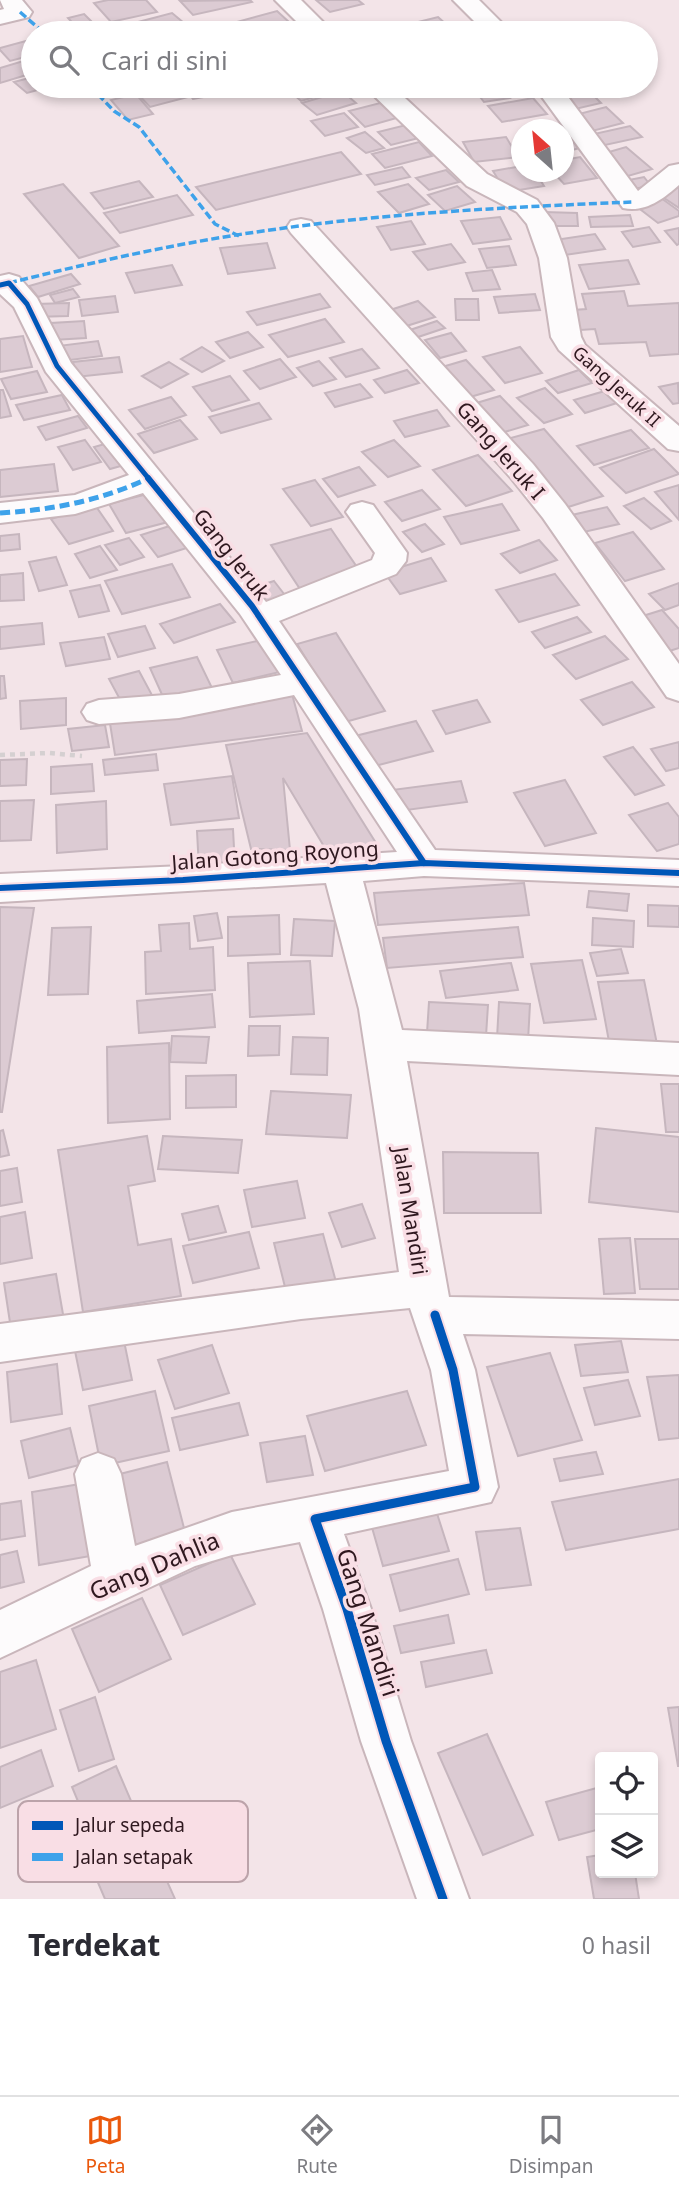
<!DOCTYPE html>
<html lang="id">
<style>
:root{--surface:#fff;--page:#f7f7f7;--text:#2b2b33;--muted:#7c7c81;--line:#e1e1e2;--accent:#ea580c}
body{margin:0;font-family:"Noto Sans",sans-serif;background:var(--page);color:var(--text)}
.controls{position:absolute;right:21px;bottom:21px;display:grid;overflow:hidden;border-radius:7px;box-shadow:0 4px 10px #0003}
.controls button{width:63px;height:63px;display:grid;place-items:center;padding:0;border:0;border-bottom:2px solid var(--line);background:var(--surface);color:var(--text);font:35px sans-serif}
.compass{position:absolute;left:511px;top:119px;width:63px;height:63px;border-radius:50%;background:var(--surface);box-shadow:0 4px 10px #0003;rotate:333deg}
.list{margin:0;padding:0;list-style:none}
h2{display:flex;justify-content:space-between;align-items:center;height:91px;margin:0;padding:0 28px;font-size:30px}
h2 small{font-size:23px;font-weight:400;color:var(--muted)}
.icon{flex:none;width:38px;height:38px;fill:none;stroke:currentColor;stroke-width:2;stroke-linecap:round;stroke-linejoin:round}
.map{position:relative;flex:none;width:679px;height:1899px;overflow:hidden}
.search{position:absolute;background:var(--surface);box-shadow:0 4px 10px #0003;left:21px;right:21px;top:21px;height:77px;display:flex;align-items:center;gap:18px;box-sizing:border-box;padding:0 24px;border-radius:38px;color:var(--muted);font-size:26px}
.sheet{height:196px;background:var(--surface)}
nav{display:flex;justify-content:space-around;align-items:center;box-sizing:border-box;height:98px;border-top:2px solid var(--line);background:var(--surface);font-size:19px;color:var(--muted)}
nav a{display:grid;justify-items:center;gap:4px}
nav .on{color:var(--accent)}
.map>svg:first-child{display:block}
.building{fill:#dccbd3;stroke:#c6b6be;stroke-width:2}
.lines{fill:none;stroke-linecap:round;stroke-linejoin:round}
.street-casing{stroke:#c9b6bb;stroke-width:4}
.path{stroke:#d5d0d1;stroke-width:4.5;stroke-dasharray:5 5;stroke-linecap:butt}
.street{fill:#fdfbfc;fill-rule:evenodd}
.quiet-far1{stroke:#3ea2ea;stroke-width:3.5;stroke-dasharray:8 3.5;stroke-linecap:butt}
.quiet{stroke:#3ea2ea;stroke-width:5;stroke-dasharray:10 5;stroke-linecap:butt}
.cycleway-far2-casing{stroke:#f9dee5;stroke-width:9}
.cycleway-far1-casing{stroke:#f9dee5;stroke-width:10}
.cycleway-casing{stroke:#f9dee5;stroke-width:13}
.cycleway-far2{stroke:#0057b8;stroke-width:5}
.cycleway-far1{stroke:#0057b8;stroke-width:6}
.cycleway{stroke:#0057b8;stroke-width:9}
.labels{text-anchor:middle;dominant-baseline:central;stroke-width:7;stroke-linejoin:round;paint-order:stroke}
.far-street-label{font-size:18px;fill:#2f181f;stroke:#f9dee5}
.street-label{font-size:21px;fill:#2f181f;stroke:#f9dee5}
.near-street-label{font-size:24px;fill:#2f181f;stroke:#f9dee5}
.key{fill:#f9dee5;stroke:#bca3aa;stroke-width:2}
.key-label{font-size:19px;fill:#2f181f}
</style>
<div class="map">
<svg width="679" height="1899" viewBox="0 0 679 1899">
<rect width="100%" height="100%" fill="#f3e4e8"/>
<g class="building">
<path d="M108,0H146L157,12L111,22L94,3Z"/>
<path d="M250,0L252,2L193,15L180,1Z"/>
<path d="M316,0H358L363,4L330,12Z"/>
<path d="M277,11L290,23L250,33H235L226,25Z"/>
<path d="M172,13L184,23L150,33L138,22Z"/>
<path d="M84,14L96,26L79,30L68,18Z"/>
<path d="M438,17L448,26L428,31L418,22Z"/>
<path d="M67,26L76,33H55L52,30Z"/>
<path d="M33,39V55L10,61L0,50V48Z"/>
<path d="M30,59L33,73L0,83V68Z"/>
<path d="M33,77V86H52L27,93L14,82Z"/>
<path d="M161,86H177L188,97L150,107L136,92Z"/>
<path d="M183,86H213L220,94L193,99Z"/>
<path d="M284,86H340L344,89L301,101Z"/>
<path d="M366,86L374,92L358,97L348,90Z"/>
<path d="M532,86L538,93L518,97L511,87Z"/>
<path d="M549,86H573L581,93L562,98Z"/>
<path d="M504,89L510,98L484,102L477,93Z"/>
<path d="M342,91L356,103L317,115L302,103Z"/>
<path d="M590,92L601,103L571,110L560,99Z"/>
<path d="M136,94L153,114L128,120L111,100Z"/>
<path d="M533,98L547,114L502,122L488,106Z"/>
<path d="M384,102L400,117L365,127L349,111Z"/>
<path d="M606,107L623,123L592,131L575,115Z"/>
<path d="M344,113L358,127L325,136L311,121Z"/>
<path d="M406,125L419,138L391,145L378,132Z"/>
<path d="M630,126L642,137L605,145L594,134Z"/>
<path d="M365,132L384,148L366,153L347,138Z"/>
<path d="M564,133L580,148L564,152Z"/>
<path d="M506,137L518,157L474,162L463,142Z"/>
<path d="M419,142L432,156L385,168L372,154Z"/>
<path d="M626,147L652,169L628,176L602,154Z"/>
<path d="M341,152L361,174L216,210L196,187Z"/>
<path d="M580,157L597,178L564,184L553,172H564V160Z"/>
<path d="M522,166V172H535L544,186L506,192L493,171Z"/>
<path d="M402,167L410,177L375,185L367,175Z"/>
<path d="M446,170L459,182L429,190L416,178Z"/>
<path d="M644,177L651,186L626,190L619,182Z"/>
<path d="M139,181L153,197L104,209L91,193Z"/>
<path d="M63,184L119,246L79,258L24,194Z"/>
<path d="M408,184L429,204L399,213L378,192Z"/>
<path d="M676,184L679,186V208L655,192Z"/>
<path d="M457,186L475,202L445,211L428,195Z"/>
<path d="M177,195L193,215L120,233L104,213Z"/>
<path d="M661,198L679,211V216L658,223L636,206Z"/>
<path d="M544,212L577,213L578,226H544Z"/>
<path d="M630,215L633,226L591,227L589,217Z"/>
<path d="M500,217L511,239L473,244L461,221Z"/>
<path d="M411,221L425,244L391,250L377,227Z"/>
<path d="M649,227L660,242L633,247L622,232Z"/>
<path d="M679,228V244L677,245L665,231Z"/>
<path d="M595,234L605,249L565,255L555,240Z"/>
<path d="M267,243L275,268L228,274L220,248Z"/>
<path d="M451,244L465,262L428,270L413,252Z"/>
<path d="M509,246L516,265L487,268L479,249Z"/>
<path d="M628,260L639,284L589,289L579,265Z"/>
<path d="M172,265L182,285L135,293L126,273Z"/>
<path d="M492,270L500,289L473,291L466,273Z"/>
<path d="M71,274L80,284L38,297L29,286Z"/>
<path d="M73,289L79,297L55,303L50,295Z"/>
<path d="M624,291L628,306L679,303V354L650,356L646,342L599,344L595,329L580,330L574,310L586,309L582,294Z"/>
<path d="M320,294L330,307L257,325L247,312Z"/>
<path d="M535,294L540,310L499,313L494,297Z"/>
<path d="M115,296L118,312L82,316L79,300Z"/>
<path d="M455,299H478L479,320H456Z"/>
<path d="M418,301L435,317L400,328L384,312Z"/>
<path d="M69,303L68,316L34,317L35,304Z"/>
<path d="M325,319L344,342L288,357L269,335Z"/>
<path d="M84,321L86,338L53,340L51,323Z"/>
<path d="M437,321L445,328L415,338L407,331Z"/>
<path d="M248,332L263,347L230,358L216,342Z"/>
<path d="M451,333L466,351L440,358L425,340Z"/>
<path d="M23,336L32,367L0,372V339Z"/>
<path d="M98,341L102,356L62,361L58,346Z"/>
<path d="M202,347L224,361L202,372L181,359Z"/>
<path d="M520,347L542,373L505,383L483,357Z"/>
<path d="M362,349L379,368L346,377L330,358Z"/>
<path d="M119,357L122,372L76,377L73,362Z"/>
<path d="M280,359L296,377L260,389L244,371Z"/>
<path d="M466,360L494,390L470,397L442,367Z"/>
<path d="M319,361L336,379L313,386L297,368Z"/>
<path d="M169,362L188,374L161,388L142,376Z"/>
<path d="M407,370L419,383L385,393L374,380Z"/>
<path d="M579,370L592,383L558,393L546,381Z"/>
<path d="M37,371L47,392L11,399L1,379Z"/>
<path d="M230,376L249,400L212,411L193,387Z"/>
<path d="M678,383L679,403L673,404L659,387Z"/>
<path d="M360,384L372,397L335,407L325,393Z"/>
<path d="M545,388L572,414L544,423L517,398Z"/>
<path d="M0,390H3L11,416L0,418Z"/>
<path d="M605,391L617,403L585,413L574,400Z"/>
<path d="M62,395L70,410L24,420L16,405Z"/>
<path d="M500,396L528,425L501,433L473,404Z"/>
<path d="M171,397L186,415L145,429L129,410Z"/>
<path d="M259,403L271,419L221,433L209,417Z"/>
<path d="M437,410L449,426L405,437L394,421Z"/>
<path d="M78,416L87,428L46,440L38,427Z"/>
<path d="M180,420L197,439L154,453L138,434Z"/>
<path d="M544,429L603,496L565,508L507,439Z"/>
<path d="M631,430L649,448L594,465L577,446Z"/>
<path d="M85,440L101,462L73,470L58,447Z"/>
<path d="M394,440L420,466L388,477L362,452Z"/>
<path d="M112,442L128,464L110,469L94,447Z"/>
<path d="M654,449L679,474L626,493L600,468Z"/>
<path d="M478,455L512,491L466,506L433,470Z"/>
<path d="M54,464L58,491L0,497V470Z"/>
<path d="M359,467L375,485L338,497L323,479Z"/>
<path d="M315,480L343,517L311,526L283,489Z"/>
<path d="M679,485V520L655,492Z"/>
<path d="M422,490L440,509L402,521L385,502Z"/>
<path d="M151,493L168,522L126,533L109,504Z"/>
<path d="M644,498L671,521L651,529L624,506Z"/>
<path d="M502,504L519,530L461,544L444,517Z"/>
<path d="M95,505L113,531L69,544L51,519Z"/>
<path d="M607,507L619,524L575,534L563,517Z"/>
<path d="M176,524L193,546L158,557L141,535Z"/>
<path d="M425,524L444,544L422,552L403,532Z"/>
<path d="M331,529L361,573L300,589L271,545Z"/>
<path d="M633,532L664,569L625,581L595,543Z"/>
<path d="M19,534L20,549L0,551V536Z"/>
<path d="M129,538L144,557L120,565L105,545Z"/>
<path d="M539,540L557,560L520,573L501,554Z"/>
<path d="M100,546L117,570L90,578L75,554Z"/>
<path d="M56,557L67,585L39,591L29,562Z"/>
<path d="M431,558L446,581L400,594L384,572Z"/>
<path d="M172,564L190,597L122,614L105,581Z"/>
<path d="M23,573L24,600L0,601V575Z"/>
<path d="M555,574L579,605L519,622L496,590Z"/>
<path d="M274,581L291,603L269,610L252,588Z"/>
<path d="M679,583V605L665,610L649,594Z"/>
<path d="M100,585L109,611L79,617L70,591Z"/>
<path d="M220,604L235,622L174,643L160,624Z"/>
<path d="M662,610L679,629V648L663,653L633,619Z"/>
<path d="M577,617L591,632L545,648L532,632Z"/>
<path d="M42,623L44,644L0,649V627Z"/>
<path d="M145,626L155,648L118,657L108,634Z"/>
<path d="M336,633L385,711L345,722L297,644Z"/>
<path d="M605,636L628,659L576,679L553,655Z"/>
<path d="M104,637L110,659L66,666L60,643Z"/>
<path d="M271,638L288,670L233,683L217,650Z"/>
<path d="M197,657L212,688L164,699L150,668Z"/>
<path d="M139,671L153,697L123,705L109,679Z"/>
<path d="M0,676H4L6,698L0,699Z"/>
<path d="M632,682L654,707L603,725L581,700Z"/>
<path d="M292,694L302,731L115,755L109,717Z"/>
<path d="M66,698V725L21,729L20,701Z"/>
<path d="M477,700L490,722L446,734L433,711Z"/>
<path d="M416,721L433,751L367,768L351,737Z"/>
<path d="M105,725L109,747L72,751L68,729Z"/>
<path d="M307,733L376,843L331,858L283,778L290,850L251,849L226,745Z"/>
<path d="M679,742V768L666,771L651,749Z"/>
<path d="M633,747L664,785L635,795L604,757Z"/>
<path d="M156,754L158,770L105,775L103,760Z"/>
<path d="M27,759L26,785L0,786V760Z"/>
<path d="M92,764L94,791L51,794V767Z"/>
<path d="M232,776L239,818L171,825L164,784Z"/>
<path d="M565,780L596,833L545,846L514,793Z"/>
<path d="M461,781L467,802L399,811L392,790Z"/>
<path d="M34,800L31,840L0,841V801Z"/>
<path d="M106,801L107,849L57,853L56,805Z"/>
<path d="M668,803L679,817V844L657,851L629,815Z"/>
<path d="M233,829L235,867L199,869L197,831Z"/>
<path d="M524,883L529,915L378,925L374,893Z"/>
<path d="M589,891L629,894L627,911L587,907Z"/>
<path d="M648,905L679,906V927L648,926Z"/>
<path d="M0,907L34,908L2,1112H0Z"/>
<path d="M217,913L222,938L198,941L194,916Z"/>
<path d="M279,915L280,954L228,956V917Z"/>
<path d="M593,918L634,921L633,947L592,945Z"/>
<path d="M294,919L335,921L332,956L291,955Z"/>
<path d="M189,923L190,949L213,947L215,990L146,994L145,952L161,951L159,925Z"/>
<path d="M91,927L88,994L48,995L52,928Z"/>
<path d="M518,927L523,957L387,968L383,938Z"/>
<path d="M621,949L628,973L597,976L590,953Z"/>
<path d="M582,960L596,1019L544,1023L531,964Z"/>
<path d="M310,961L314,1014L250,1017L248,963Z"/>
<path d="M511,963L518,990L446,998L440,971Z"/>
<path d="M644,980L657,1044L610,1047L598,982Z"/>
<path d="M212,994L215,1027L139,1033L137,1001Z"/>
<path d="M429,1002L488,1005L486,1036L427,1033Z"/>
<path d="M499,1002L530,1004L528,1041L497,1038Z"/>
<path d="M249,1026H280L279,1055L248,1056Z"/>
<path d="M172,1036L209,1037L206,1063L170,1062Z"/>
<path d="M293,1037L328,1038L327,1075L291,1074Z"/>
<path d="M169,1043L170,1119L108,1123L107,1047Z"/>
<path d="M236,1075V1107L186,1108V1076Z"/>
<path d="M661,1084H679V1132H666Z"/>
<path d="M271,1091L351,1095L347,1138L266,1134Z"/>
<path d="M596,1128L679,1137V1212L589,1202Z"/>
<path d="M3,1130L9,1155L0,1157V1131Z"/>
<path d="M147,1136L155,1181L128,1186L138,1245L171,1239L181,1296L83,1312L58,1150Z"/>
<path d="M163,1136L242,1140L238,1173L158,1169Z"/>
<path d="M443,1152L538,1153L541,1213H444Z"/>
<path d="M17,1168L22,1202L0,1206V1171Z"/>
<path d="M297,1181L305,1218L252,1227L244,1190Z"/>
<path d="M362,1204L375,1238L342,1247L329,1213Z"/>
<path d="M218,1206L226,1232L189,1240L182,1214Z"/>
<path d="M25,1212L32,1258L0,1264V1217Z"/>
<path d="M249,1232L259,1268L193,1283L183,1246Z"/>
<path d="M323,1234L336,1282L286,1291L274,1243Z"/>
<path d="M630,1238L635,1293L604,1294L599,1239Z"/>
<path d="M635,1239H679V1289H640Z"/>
<path d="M56,1274L64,1320L11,1329L4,1283Z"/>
<path d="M124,1341L132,1380L83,1390L75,1351Z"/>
<path d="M621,1341L628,1372L581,1376L575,1345Z"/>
<path d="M212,1345L229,1393L175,1409L158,1360Z"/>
<path d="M550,1353L582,1440L518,1456L487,1367Z"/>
<path d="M57,1364L62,1414L11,1422L7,1372Z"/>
<path d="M679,1375V1438L659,1440L647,1377Z"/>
<path d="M628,1380L640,1416L595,1425L584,1388Z"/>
<path d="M155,1391L169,1451L101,1466L89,1406Z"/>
<path d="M407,1391L426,1445L325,1471L307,1416Z"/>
<path d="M239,1403L248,1435L180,1450L172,1418Z"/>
<path d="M70,1428L79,1465L29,1478L21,1441Z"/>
<path d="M305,1436L313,1475L267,1482L260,1443Z"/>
<path d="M596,1452L603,1474L560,1481L554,1459Z"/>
<path d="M167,1462L185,1532L129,1547L112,1476Z"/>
<path d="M679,1479V1529L566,1550L552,1502Z"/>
<path d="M86,1483L96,1555L39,1565L32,1492Z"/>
<path d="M21,1501L25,1536L0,1540V1504Z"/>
<path d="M433,1501L449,1551L383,1566L369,1517Z"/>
<path d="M520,1528L531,1585L486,1590L476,1532Z"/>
<path d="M17,1551L24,1582L0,1588V1555Z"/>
<path d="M230,1554L255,1604L183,1635L160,1585Z"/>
<path d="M458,1559L469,1594L400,1611L390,1575Z"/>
<path d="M142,1598L171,1659L99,1692L72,1629Z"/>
<path d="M448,1615L454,1643L401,1653L394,1626Z"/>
<path d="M486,1650L492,1673L426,1687L421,1662Z"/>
<path d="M36,1660L56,1729L0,1748V1672Z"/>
<path d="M95,1697L114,1759L79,1771L60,1710Z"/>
<path d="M679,1707V1766H678L668,1708Z"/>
<path d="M487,1734L533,1835L483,1855L438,1753Z"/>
<path d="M41,1750L53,1786L0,1808V1767Z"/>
<path d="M116,1766L147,1838L102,1859L72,1787Z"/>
<path d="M600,1787V1829L559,1840L546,1802Z"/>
<path d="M153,1850L175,1899H105L96,1878Z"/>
<path d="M600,1855V1873H635L639,1899H594L587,1857Z"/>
</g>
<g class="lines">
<g class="street-casing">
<g id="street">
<path d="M0,0H22L32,12L29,17L0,24V10L4,9Z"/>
<path d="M275,0H301L334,33H308Z"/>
<path d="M453,0H479L512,33H486Z"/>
<path d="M364,86H392L487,174L537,200L554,223L567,258L581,337L585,345L679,426V451L668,449L559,350L551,337L539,258L527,224L517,212L467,186Z"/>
<path d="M534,86H560L638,191L669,166L679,164V185C663,199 645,213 623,208Z"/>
<path d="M301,219L311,221L533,464L565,504L679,664V701L667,697L543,518L511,478L291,233L287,227L291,221Z"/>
<path d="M9,274L19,277L37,298L71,363L266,602L372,560L375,553L346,512L351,505L362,502L373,505L407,553L406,561L396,574L279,621L435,850L679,860V886L424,876L363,881L402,1030L679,1043V1075L407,1061L449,1297L679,1301V1339L463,1334L475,1370L498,1487L491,1502L344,1534L371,1609L411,1741L469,1899H417L361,1741L323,1609L300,1542L232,1555L195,1566L0,1658V1610L91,1566L75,1474L82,1459L98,1453L114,1459L121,1474L135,1546L232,1512L449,1471L431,1370L410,1308L301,1319L0,1362V1324L399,1272L359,1009L326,883L0,902V874L183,866L397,852L294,695L179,718L99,724L87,720L82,712L87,704L99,700L179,694L281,675L240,614L143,493L75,514L0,523V503L75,495L129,475L46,372L14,307L0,294V276Z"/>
</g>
</g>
<path class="path" d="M0,755L49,753L82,756"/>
<use href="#street" class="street"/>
<g class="quiet-far1">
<path d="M20,12L44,33"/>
<path d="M90,86L114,111L139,127L215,224L239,236"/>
<path d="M9,283C93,262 178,243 263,231C386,213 510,207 633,202"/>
</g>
<path class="quiet" d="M0,513C52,510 99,501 147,479"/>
<g class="cycleway-far2-casing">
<path id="cycleway-far2" d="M0,285L9,283L27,304L57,366L149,479"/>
</g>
<g class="cycleway-far1-casing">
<g id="cycleway-far1">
<path d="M148,478L252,606L424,863"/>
<path d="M0,888L183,880L424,863L679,873"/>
</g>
</g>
<g class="cycleway-casing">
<path id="cycleway" d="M435,1315L453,1370L475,1487L315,1519L347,1609L386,1741L443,1899"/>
</g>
<use href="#cycleway-far2" class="cycleway-far2"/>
<use href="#cycleway-far1" class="cycleway-far1"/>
<use href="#cycleway" class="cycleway"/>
</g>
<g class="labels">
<g class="far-street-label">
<text transform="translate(617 386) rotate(42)">Gang Jeruk II</text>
</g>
<g class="street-label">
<text transform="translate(501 450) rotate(49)">Gang Jeruk I</text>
<text transform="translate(232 554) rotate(52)">Gang Jeruk</text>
<text transform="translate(275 855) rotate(-4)">Jalan Gotong Royong</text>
<text transform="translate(411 1211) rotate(81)">Jalan Mandiri</text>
</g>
<g class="near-street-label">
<text transform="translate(154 1565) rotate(-23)">Gang Dahlia</text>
<text transform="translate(369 1622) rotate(72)">Gang Mandiri</text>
</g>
</g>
<rect x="18" y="1801" width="230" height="81" rx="10" class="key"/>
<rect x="32" y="1821" width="31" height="9" fill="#0057b8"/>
<rect x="32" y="1853" width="31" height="8" fill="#3ea2ea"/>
<g class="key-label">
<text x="75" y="1832">Jalur sepeda</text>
<text x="75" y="1864">Jalan setapak</text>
</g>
</svg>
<div class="controls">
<button><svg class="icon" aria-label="locate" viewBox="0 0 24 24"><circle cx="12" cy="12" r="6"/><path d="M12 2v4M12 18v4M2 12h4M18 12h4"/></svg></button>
<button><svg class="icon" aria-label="layers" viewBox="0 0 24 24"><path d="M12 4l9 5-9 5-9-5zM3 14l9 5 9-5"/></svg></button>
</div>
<svg class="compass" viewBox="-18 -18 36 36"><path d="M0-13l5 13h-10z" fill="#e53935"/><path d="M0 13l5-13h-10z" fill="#7c7c81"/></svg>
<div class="search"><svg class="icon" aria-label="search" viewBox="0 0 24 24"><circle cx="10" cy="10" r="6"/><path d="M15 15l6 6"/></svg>Cari di sini</div>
</div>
<section class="sheet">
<h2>Terdekat<small>0 hasil</small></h2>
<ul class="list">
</ul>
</section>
<nav>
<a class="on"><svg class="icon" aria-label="map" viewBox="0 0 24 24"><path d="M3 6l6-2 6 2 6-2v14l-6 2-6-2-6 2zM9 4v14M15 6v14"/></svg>Peta</a>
<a><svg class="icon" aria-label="directions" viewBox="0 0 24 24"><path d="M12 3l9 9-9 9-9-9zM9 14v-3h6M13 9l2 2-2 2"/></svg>Rute</a>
<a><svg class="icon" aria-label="saved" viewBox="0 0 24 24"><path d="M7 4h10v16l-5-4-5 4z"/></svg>Disimpan</a>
</nav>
